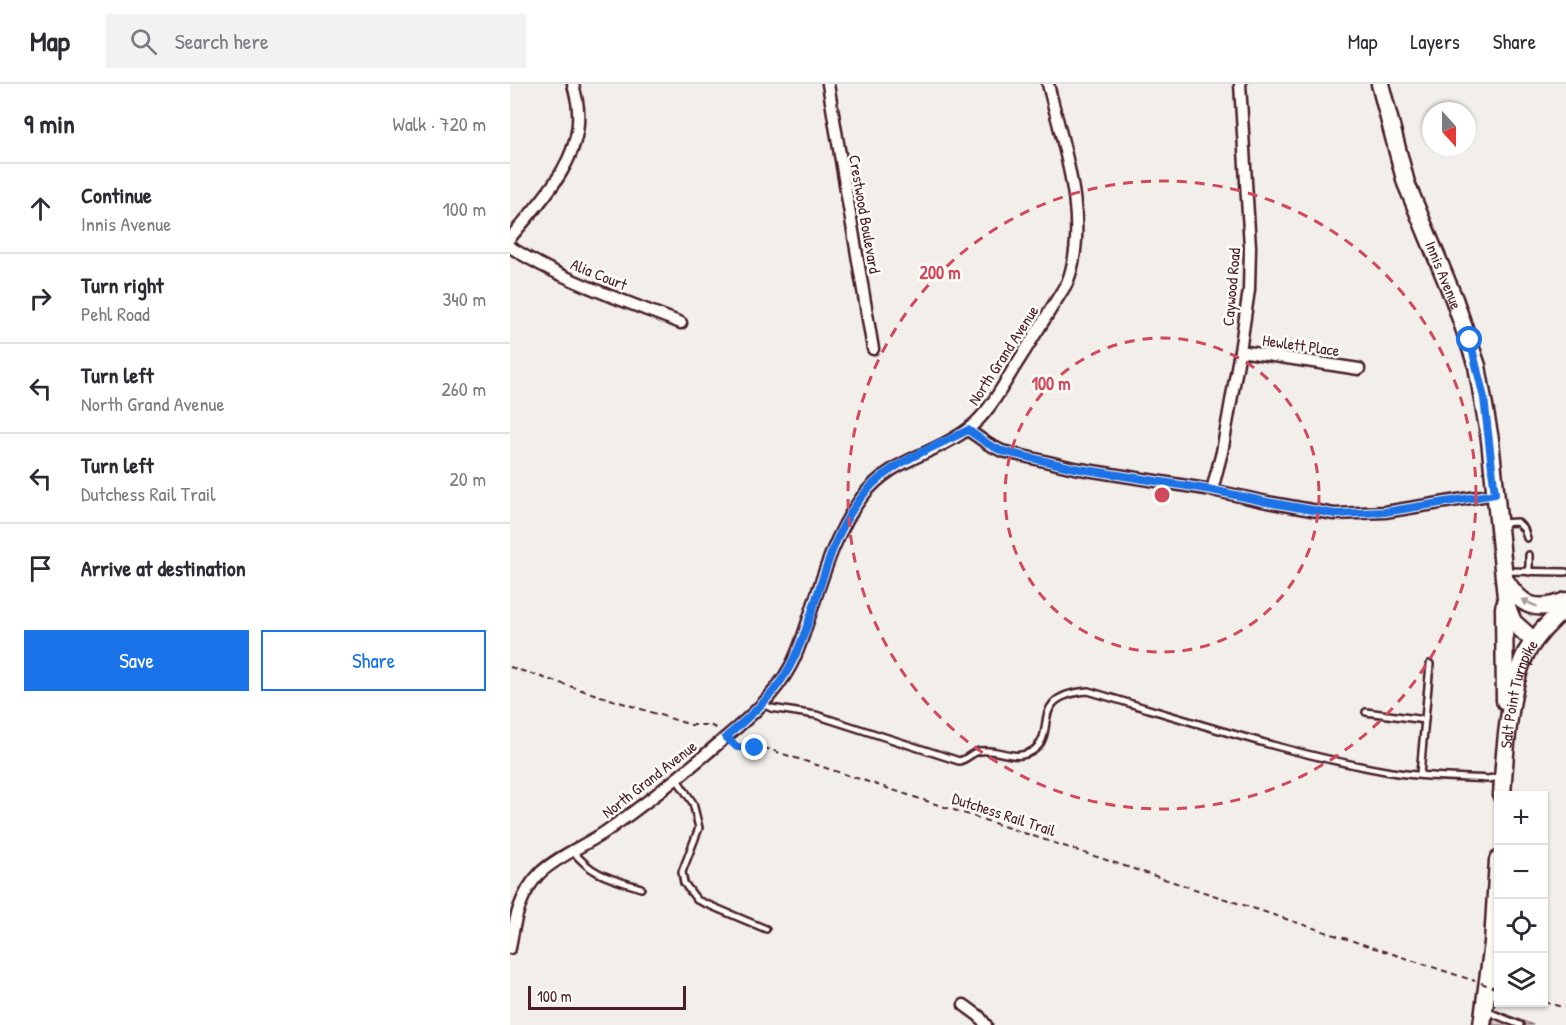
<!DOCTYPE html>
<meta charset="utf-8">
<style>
:root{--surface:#fff;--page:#f2f2f3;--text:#2b2b33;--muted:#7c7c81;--line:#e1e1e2;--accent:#1a73e8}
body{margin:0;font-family:"Patrick Hand",sans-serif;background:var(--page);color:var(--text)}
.controls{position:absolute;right:18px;bottom:18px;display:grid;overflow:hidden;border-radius:0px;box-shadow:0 2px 4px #0004}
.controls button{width:54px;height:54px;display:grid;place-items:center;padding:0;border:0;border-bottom:2px solid var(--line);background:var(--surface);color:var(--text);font:30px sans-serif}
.compass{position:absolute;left:912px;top:18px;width:54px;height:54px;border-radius:50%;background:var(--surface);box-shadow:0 2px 4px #0004;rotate:159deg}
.scale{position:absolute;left:18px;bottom:15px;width:158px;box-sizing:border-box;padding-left:6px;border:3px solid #4a1f2b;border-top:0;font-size:16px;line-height:21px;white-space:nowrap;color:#4a1f2b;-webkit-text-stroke:4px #fdfcf7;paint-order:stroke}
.stop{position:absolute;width:18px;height:18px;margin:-14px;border:4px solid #1a73e8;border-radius:50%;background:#fff}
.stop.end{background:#1a73e8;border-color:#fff;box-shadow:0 2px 6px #0008}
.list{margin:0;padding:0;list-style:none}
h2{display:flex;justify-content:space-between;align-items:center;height:78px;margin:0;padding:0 24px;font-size:26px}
h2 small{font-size:20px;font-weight:400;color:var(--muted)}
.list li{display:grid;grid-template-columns:39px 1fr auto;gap:18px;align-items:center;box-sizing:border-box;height:90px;padding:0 24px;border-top:2px solid var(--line)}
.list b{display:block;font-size:22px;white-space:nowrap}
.list p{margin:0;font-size:20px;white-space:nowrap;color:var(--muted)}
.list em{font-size:20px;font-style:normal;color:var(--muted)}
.actions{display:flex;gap:12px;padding:18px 24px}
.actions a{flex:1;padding:14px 0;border:2px solid var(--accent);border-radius:0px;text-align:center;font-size:21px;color:var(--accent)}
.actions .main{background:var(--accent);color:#fff}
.icon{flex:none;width:33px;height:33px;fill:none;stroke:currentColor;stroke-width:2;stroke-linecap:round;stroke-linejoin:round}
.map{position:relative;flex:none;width:1056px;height:941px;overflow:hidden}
header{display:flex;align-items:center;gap:36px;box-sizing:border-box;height:84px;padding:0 30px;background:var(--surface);border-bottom:2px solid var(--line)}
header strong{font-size:28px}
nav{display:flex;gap:33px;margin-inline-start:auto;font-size:21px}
.search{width:420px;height:54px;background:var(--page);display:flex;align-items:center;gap:15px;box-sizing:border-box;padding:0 21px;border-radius:0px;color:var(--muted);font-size:22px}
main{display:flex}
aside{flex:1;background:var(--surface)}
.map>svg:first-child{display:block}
.green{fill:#d9d0cf;stroke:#92787d;stroke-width:1.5}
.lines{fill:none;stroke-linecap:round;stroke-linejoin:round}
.lane-casing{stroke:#4a1f2b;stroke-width:10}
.street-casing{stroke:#4a1f2b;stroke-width:15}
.secondary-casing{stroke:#4a1f2b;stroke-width:21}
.path{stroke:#4a1f2b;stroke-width:2;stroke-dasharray:6 4.5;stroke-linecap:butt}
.lane{stroke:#fdfcf7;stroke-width:5}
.street{stroke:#fdfcf7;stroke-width:10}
.secondary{stroke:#fdfcf7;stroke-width:16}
.path-bridge{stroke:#4a1f2b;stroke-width:2;stroke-dasharray:6 4.5;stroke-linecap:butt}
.oneway{fill:#ac999b}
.route{stroke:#1a73e8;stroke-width:8}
.ring{fill:none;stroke:#d1495b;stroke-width:3;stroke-dasharray:10 8}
.labels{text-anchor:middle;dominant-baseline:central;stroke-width:5;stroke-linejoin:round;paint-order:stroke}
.street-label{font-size:16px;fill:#4a1f2b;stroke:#fdfcf7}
.centre{fill:#d1495b;stroke:#fdfcf7;stroke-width:3}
.ring-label{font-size:18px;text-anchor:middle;font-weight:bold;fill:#d1495b;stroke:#fdfcf7;stroke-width:5;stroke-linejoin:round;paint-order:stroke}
</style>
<header>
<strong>Map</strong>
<div class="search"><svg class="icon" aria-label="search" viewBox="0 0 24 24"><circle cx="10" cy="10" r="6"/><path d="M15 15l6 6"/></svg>Search here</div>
<nav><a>Map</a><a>Layers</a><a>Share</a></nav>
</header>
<main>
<aside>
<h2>9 min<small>Walk · 720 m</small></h2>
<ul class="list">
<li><svg class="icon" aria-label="ahead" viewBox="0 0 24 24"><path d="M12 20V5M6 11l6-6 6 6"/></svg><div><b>Continue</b><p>Innis Avenue</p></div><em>100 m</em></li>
<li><svg class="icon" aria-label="right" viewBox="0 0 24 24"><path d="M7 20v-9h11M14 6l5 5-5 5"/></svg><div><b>Turn right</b><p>Pehl Road</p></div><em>340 m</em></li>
<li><svg class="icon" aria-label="left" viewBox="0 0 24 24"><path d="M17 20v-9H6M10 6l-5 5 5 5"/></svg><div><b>Turn left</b><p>North Grand Avenue</p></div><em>260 m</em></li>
<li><svg class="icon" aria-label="left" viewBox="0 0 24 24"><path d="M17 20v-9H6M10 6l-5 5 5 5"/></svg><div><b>Turn left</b><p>Dutchess Rail Trail</p></div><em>20 m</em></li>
<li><svg class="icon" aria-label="arrive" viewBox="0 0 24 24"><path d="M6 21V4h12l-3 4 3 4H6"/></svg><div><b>Arrive at destination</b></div></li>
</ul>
<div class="actions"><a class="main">Save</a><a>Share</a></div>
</aside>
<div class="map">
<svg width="1056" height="941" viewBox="0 0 1056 941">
<rect width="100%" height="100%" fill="#f2efeb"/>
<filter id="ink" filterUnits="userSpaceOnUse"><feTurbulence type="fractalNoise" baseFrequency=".0167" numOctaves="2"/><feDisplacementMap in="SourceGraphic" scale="12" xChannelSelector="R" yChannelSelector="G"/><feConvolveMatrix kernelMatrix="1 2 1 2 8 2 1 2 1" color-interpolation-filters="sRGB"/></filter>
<g filter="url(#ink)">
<path class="green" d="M985,926L1023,941H983Z"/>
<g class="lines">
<g class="lane-casing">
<g id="lane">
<path d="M990,439L1007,438L1014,445L1017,454"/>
<path d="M1019,471V488"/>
<path d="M995,487L1056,488"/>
<path d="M252,620L261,624L306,631L449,677C458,675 462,668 470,667C489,664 505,679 524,666C548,648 517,612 578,607C678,636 778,670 881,688C912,693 945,693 977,695L992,693"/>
<path d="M856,628L915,636"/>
<path d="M910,690L920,580"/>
<path d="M166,694L183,719L189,744L172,788L174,799L187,816L256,845"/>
<path d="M63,767C82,792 103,795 131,804"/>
<path d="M976,927L1010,941"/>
</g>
</g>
<g class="street-casing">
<g id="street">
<path d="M318,0L363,265"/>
<path d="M0,154C29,119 72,77 68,27C68,18 65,9 63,0"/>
<path d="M0,163C53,197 113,216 171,239"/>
<path d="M730,267L849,285"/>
<path d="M458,346L478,360L492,367L564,384L702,406L757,418L824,430L875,428L985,410"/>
<path d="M702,406L712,368L730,267L739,206L740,163L730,0"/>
<path d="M0,864C4,838 10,809 30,789C48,772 74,762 95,748C137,719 177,687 216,653C240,633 265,611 280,583C288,569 293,552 298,537C312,495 325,448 352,413C383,373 423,372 458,345C478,330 491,305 504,284C522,256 539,228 557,199C581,139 553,61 538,0"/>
<path d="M454,921L469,932L476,941"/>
</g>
</g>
<g class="secondary-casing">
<g id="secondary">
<path id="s1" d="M870,0L896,99L944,215L967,282L980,356L997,523L1003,538L1024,557"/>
<path d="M995,496C1011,522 1026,529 1056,517"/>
<path d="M994,523L995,617"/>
<path id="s2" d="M992,712C994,675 999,601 1016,569C1026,552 1041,536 1056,524"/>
<path d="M972,941L983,859L988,776"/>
</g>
</g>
<g class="path">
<path d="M0,583L181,641H199L209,645"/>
<path d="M223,660L230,664L258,665L965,897"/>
<path d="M1034,918L1056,924"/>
</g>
<use href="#lane" class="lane"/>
<use href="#street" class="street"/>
<use href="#secondary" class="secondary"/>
<path class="path-bridge" d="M971,899L985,904"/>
</g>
<defs><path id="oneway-solid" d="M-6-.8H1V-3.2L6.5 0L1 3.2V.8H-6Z" transform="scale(1.5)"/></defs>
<use class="oneway" href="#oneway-solid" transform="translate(1019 519) rotate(-156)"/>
</g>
<g class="lines" filter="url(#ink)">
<path class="route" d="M245,664L227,663L216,653C240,632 265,611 280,582C311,524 314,449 363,400C389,375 426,363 458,346L478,360L492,367L564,384L702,406L757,418L825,430L875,428L985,410L974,314L960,256"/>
</g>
<g class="ring">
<circle cx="652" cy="411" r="157"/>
<circle cx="652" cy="411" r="314"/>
</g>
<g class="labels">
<g class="street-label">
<text transform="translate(355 130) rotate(80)">Crestwood Boulevard</text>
<text transform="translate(89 190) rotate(22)">Alia Court</text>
<text stroke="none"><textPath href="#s1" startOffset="202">Innis Avenue</textPath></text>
<text transform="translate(721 203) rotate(-85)">Caywood Road</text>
<text transform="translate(791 261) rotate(8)">Hewlett Place</text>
<text transform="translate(493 271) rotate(-57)">North Grand Avenue</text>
<text stroke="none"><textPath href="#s2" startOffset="104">Salt Point Turnpike</textPath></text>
<text transform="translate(139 695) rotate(-38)">North Grand Avenue</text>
<text transform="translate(494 730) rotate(18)">Dutchess Rail Trail</text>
</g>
</g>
<circle cx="652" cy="411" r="9" class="centre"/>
<g class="ring-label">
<text x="430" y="195">200 m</text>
<text x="541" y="306">100 m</text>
</g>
</svg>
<div class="controls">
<button>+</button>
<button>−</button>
<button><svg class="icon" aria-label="locate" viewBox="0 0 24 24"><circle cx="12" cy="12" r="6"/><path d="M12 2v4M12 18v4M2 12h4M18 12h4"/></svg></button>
<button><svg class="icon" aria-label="layers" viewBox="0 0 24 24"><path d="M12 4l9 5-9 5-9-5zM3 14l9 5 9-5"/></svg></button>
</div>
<svg class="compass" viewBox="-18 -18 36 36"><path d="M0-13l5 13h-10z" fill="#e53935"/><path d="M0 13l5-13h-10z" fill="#7c7c81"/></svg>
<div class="scale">100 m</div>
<div class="stop" style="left:960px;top:256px"></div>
<div class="stop end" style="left:245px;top:664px"></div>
</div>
</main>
